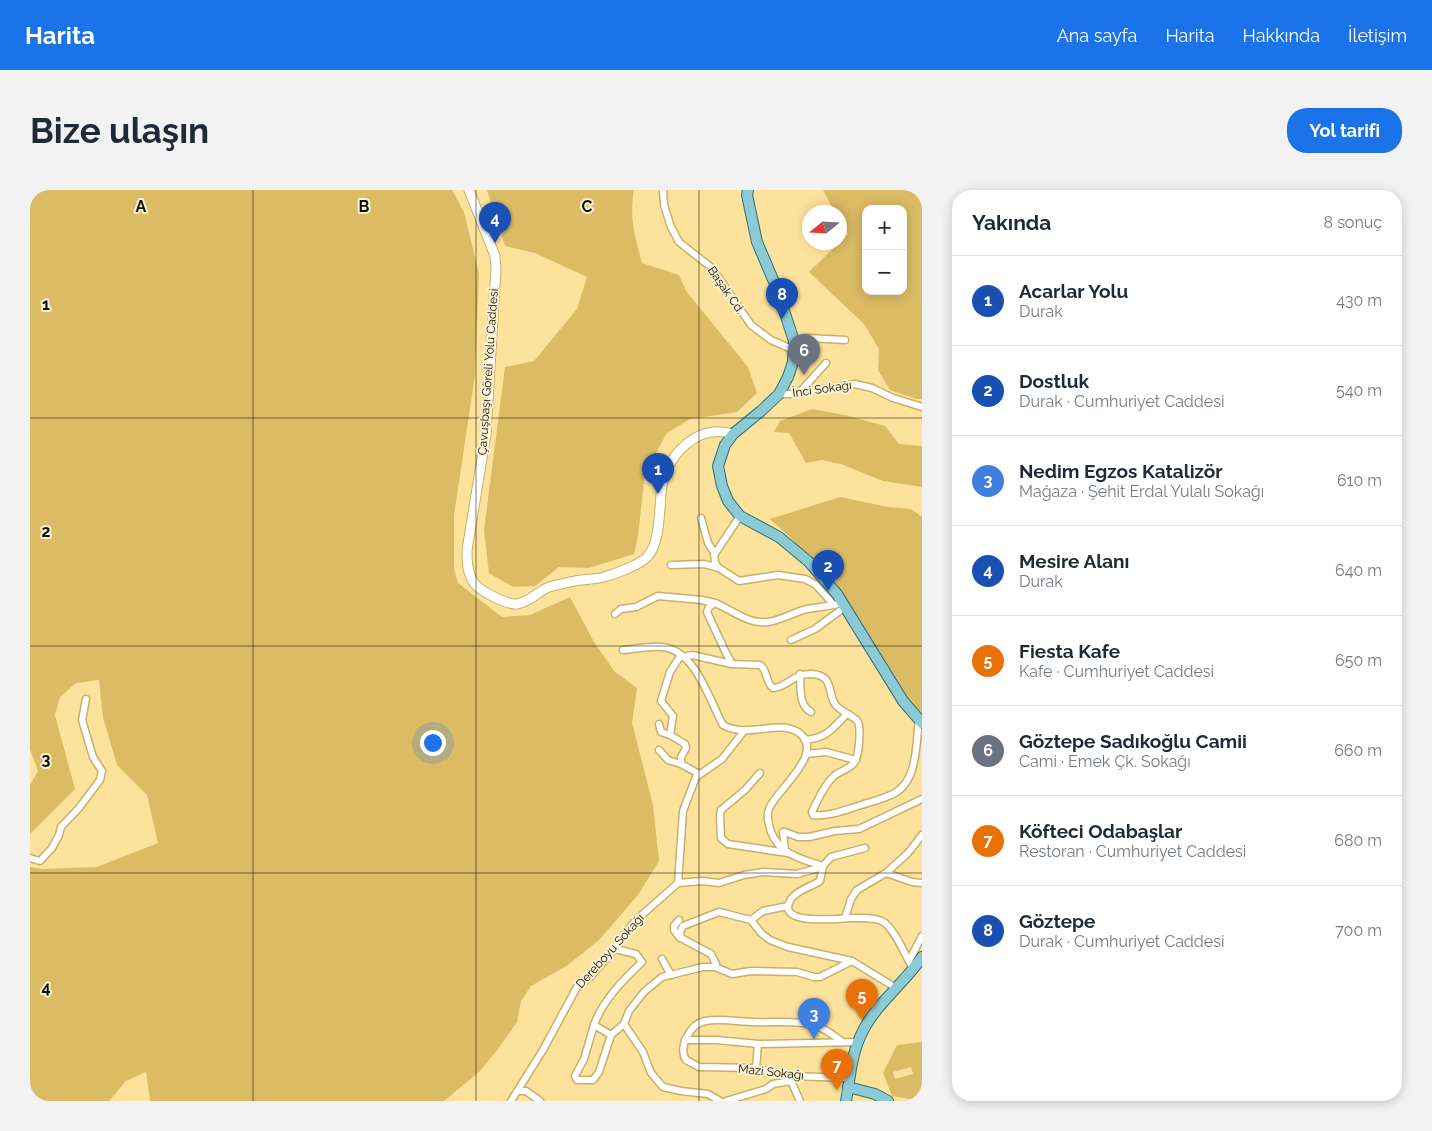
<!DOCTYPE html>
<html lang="tr">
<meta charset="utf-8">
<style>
:root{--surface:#fff;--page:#f2f2f3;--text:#1f2937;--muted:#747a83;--line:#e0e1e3;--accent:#1a73e8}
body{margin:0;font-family:Raleway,sans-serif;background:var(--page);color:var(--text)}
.controls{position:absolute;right:15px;top:15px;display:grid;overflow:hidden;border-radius:10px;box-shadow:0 2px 12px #0003}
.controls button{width:45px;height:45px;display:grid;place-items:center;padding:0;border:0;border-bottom:1px solid var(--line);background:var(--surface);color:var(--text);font:25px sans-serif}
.compass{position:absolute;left:772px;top:15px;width:45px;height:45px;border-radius:50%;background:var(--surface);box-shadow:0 2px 12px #0003;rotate:252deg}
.you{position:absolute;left:402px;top:552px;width:18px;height:18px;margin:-12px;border:4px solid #fff;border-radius:50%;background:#1a73e8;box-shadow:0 0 0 8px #1a73e833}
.badge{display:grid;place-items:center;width:32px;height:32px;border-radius:50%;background:var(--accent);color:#fff;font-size:16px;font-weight:700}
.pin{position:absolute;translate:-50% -41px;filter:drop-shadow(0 1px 2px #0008)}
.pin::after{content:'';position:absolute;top:26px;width:18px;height:15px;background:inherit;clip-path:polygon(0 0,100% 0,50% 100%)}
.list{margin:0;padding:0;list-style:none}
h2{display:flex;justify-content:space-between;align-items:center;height:65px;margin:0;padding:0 20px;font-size:21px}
h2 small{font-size:16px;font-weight:400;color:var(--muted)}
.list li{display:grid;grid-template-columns:32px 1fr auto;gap:15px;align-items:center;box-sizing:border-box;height:90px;padding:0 20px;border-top:1px solid var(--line)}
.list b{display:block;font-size:19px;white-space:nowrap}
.list p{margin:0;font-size:16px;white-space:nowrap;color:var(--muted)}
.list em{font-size:16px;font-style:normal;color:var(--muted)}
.map{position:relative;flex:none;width:892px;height:911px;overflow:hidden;border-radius:20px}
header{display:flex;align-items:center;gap:30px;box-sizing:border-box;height:70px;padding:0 25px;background:var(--accent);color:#fff}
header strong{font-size:24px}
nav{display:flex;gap:28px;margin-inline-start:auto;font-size:18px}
.intro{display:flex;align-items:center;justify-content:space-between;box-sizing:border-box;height:120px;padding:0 30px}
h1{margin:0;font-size:35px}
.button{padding:12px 22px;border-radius:20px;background:var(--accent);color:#fff;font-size:18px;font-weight:700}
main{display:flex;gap:30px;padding:0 30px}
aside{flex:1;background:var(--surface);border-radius:20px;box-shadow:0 2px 12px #0003}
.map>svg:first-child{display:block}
.green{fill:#dbbb64;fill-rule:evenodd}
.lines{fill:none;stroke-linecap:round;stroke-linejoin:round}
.street-casing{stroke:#c8af6a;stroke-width:9}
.secondary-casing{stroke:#c8af6a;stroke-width:11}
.primary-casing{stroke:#317278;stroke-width:12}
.street{stroke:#fff;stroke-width:6}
.secondary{stroke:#fff;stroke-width:9}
.primary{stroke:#8ccbd5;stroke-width:10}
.grid{fill:none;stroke:#160e00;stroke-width:1;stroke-opacity:0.55}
.labels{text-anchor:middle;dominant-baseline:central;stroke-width:4;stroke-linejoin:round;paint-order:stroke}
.street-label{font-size:12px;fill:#160e00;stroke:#fbf1d5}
.grid-label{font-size:16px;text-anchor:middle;font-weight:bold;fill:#160e00;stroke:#fbf1d5;stroke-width:4;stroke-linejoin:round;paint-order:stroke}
</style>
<header>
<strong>Harita</strong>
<nav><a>Ana sayfa</a><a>Harita</a><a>Hakkında</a><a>İletişim</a></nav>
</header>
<div class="intro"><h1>Bize ulaşın</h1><a class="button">Yol tarifi</a></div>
<main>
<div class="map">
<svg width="892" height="911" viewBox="0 0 892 911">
<rect width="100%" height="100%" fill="#fce29b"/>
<g class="green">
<path d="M0,0H422L434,22L449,84L445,185L424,325V379L428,393L472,427L500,425L540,407L564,452L584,481L607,498L602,533L623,615L629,671L608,705L570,749L538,775L501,796L491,811L487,832L468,859L449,882L414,911H120L116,882L96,891L79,911H14L0,902V677L11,679L67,677L128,653L117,605L87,575L73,527L69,490L46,493L30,507L25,525L45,599L0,644V595L8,581L0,559Z"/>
<path d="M457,0H604C599,27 605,47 612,73L649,85L656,101L718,177L727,203L707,222L660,229L637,243L615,282L608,346L604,364L559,378L529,377L505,396L483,397L459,383L454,340L475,177L504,171L547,119L557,87L505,63L475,56Z"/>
<path d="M793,0H892V209H886L860,200L848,180L849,159L834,134L779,82L818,44L810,30L809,22H805ZM836,19H873V101H836Z"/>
<path d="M782,219L815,225L855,236L869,254L892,256V297L853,291L811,274L792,270L776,273L759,243L744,242L750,231Z"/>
<path d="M810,307L858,317L881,319L892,327V529L874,508L793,383L759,346L740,329Z"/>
<path d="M892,852V911L862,906L853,883L867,855ZM881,877L883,884L865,889L863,882Z"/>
</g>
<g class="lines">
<g class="street-casing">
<g id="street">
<path d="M633,0L634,15L641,37L649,52L682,78L721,135L741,150L764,160"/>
<path d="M764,151L778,148L815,150"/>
<path d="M769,203L796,173"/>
<path d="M749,204H761L825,194L842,198L863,208L892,217"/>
<path d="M671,328L678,353L684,362L685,373L688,377"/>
<path d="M684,365L710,326"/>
<path d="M641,375L674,374L689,378L709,391L748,385L775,389L786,395L804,415"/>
<path d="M585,424L591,419L606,417L628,406L672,410L685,413"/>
<path d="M761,450L785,439L815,417"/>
<path d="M593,460C606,459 619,456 632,457C666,460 679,510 693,535C718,549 748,529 768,542C798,562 745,601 739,619C736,626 739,635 741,642C744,649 748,655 754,660C765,668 780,672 793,676"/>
<path d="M654,467L662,465L702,474L730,475C738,480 735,492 743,498C756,498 762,484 781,484C808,485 794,508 810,519C815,523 825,527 828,532C831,539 829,568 824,573C819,579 810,581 804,586C795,594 787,611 782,622L783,625C798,627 815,620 828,616C840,612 854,609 865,603C888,590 886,552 889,529"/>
<path d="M702,474L695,461L677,422L679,417L685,413C697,418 708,426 720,430C741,438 759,423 777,419C789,417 801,416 813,413"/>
<path d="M770,484C771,497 768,515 781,522"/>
<path d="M629,534L631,542L640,545L655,554L656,558L651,567V574L669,584"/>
<path d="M640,545L643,526L631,511L640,482L651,465"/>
<path d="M775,550C797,548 802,539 817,524"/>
<path d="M629,560L638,570L651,574"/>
<path d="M776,564L796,562L826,570"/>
<path d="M730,583L715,600L691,620L690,626L691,648L698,654L758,663"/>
<path d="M835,658L801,667L793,676L790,691C781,697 767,700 761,709C743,737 811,728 821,728C831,728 843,727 852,731C864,737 876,767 883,779"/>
<path d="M755,660L753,642H755L768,647H779L805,641L829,639L892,609"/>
<path d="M0,668L10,671L22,658L29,645L31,637L49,618L70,590L72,581L63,567L52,530L56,509"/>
<path d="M856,683L882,692L892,693"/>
<path d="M648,693L672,691L689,693L714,685L733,682L767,684L792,677"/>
<path d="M815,728L821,709L827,700L856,683L878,663L892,645"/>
<path d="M649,730L644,736V740L650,748"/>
<path d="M721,730L731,743L740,750L758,757L822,771L866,798"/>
<path d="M632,769L641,785"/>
<path d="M879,771L892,746"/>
<path d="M685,777L686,774L681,764L651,748L650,742L653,736L689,722L721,730L733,721L758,716"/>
<path d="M594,834L613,862L621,883L633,897L651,901L678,904L690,911"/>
<path d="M564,835L554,869L545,886L547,890H563L569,882L581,845L594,834L599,821L614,802L632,787L673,777H685L702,784L721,781L767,782L784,787H790L822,771"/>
<path d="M581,845L564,835C573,810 593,790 612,772L606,764L585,759"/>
<path d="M655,850H687L728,854L828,852"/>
<path d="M813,852C804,846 794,837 783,835C767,830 743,833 725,832C709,832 692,828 675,831C660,834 648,857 656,870L669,877L726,878L762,886L819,888"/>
<path d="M726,878L728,854"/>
<path d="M488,901H496L510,911"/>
<path d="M481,911L513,860L547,797L559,788L575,770L605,731L648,693L653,621L666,587L692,569L714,541"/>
<path d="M696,911L736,899L743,894L761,891L770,911"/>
</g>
</g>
<g class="secondary-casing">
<path id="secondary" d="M439,0L465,66L466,79L456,244L437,360C437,370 437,383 444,393C450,401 477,415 487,414C501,411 506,403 517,398C524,395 533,394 540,392C551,389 563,390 574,387C585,384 610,375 618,366C631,351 629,315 632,296C638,263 669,233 703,244"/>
</g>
<g class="primary-casing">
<g id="primary">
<path d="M718,0L717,5L727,52L747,99L764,151L763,172L758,187L749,204L731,221L703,244L695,255L688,276L692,296L698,311L710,326L749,347L779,372L807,404L873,511L892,533"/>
<path d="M818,897L845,904L858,911"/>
<path d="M816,911C820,889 821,867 830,847C843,816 873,795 892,767"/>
</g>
</g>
<use href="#street" class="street"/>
<use href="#secondary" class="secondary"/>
<use href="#primary" class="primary"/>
</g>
<path class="grid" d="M223,0V911M446,0V911M669,0V911M0,228H892M0,456H892M0,683H892"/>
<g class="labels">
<g class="street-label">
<text transform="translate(696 100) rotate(55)">Başak Cd.</text>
<text transform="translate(458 182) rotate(-86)">Çavuşbaşı Göreli Yolu Caddesi</text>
<text transform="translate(792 199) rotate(-8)">İnci Sokağı</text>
<text transform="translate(580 761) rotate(-48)">Dereboyu Sokağı</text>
<text transform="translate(741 882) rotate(6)">Mazi Sokağı</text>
</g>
</g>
<g class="grid-label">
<text x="111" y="22">A</text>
<text x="334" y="22">B</text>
<text x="557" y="22">C</text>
<text x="16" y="120">1</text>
<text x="16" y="347">2</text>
<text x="16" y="575">3</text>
<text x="16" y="803">4</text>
</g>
</svg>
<div class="controls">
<button>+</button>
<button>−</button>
</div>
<svg class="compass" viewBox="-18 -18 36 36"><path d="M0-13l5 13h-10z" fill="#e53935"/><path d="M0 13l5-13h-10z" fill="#747a83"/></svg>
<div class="you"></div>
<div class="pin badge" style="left:628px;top:304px;background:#1a4fb4">1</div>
<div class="pin badge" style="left:798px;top:401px;background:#1a4fb4">2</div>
<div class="pin badge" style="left:784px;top:849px;background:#3f7fe0">3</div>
<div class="pin badge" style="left:465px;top:53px;background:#1a4fb4">4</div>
<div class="pin badge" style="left:832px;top:830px;background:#e8710a">5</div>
<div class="pin badge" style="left:774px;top:185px;background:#6b7280">6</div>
<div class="pin badge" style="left:807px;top:900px;background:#e8710a">7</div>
<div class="pin badge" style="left:752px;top:129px;background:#1a4fb4">8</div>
</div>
<aside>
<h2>Yakında<small>8 sonuç</small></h2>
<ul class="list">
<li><span class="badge" style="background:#1a4fb4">1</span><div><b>Acarlar Yolu</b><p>Durak</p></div><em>430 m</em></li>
<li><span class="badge" style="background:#1a4fb4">2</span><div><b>Dostluk</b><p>Durak · Cumhuriyet Caddesi</p></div><em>540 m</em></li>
<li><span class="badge" style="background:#3f7fe0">3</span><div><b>Nedim Egzos Katalizör</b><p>Mağaza · Şehit Erdal Yulalı Sokağı</p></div><em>610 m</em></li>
<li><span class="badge" style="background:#1a4fb4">4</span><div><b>Mesire Alanı</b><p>Durak</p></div><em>640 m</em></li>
<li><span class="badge" style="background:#e8710a">5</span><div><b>Fiesta Kafe</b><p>Kafe · Cumhuriyet Caddesi</p></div><em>650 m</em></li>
<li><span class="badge" style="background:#6b7280">6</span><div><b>Göztepe Sadıkoğlu Camii</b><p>Cami · Emek Çk. Sokağı</p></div><em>660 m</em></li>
<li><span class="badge" style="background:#e8710a">7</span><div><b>Köfteci Odabaşlar</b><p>Restoran · Cumhuriyet Caddesi</p></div><em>680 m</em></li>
<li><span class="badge" style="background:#1a4fb4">8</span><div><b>Göztepe</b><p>Durak · Cumhuriyet Caddesi</p></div><em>700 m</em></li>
</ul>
</aside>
</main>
